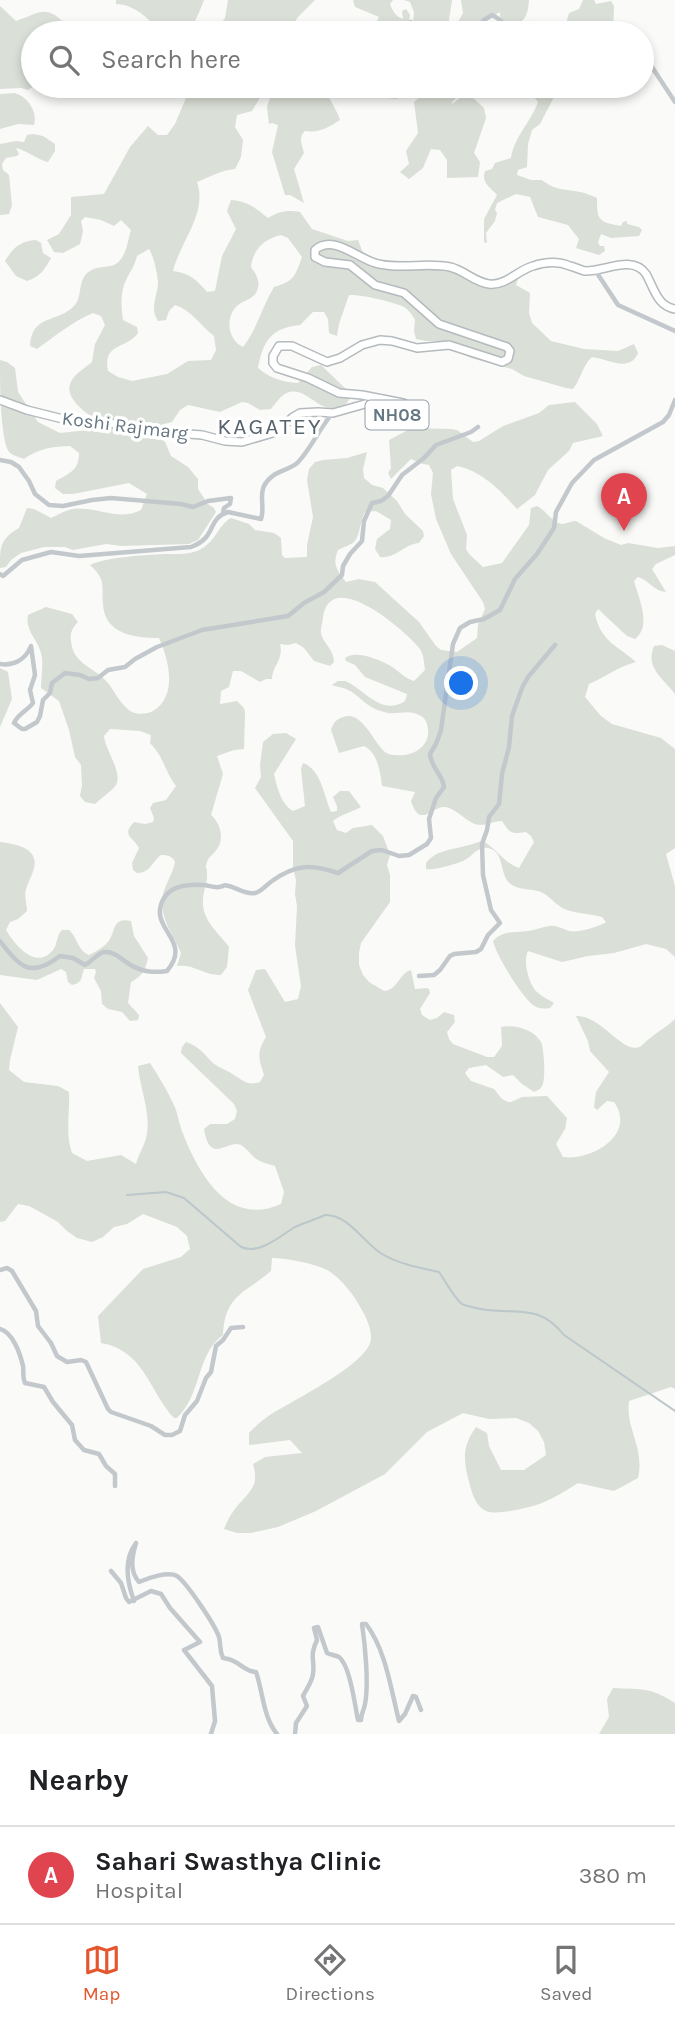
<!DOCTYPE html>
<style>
:root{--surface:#fff;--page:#f2f2f2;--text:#202124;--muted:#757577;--line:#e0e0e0;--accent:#e4572e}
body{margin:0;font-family:Karla,sans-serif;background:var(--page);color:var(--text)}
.you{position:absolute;left:462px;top:684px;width:24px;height:24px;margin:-18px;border:5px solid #fff;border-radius:50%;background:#1a73e8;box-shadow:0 0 0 10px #1a73e833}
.badge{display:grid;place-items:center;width:46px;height:46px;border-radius:50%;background:var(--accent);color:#fff;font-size:23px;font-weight:700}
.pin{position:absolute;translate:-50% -58px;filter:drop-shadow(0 2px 4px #0008)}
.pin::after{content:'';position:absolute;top:37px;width:24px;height:21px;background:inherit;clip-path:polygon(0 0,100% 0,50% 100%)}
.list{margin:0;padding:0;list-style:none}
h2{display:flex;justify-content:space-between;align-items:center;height:91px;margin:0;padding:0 28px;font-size:30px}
h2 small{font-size:23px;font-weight:400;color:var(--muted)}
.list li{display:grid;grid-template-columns:46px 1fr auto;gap:21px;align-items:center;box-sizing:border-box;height:98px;padding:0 28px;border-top:2px solid var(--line)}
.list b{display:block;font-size:26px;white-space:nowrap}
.list p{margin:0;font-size:23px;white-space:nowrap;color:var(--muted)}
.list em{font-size:23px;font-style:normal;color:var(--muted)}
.icon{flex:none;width:38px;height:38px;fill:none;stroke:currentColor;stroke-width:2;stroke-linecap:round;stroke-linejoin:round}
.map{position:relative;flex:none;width:675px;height:1734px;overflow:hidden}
.search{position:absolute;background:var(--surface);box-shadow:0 4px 10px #0003;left:21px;right:21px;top:21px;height:77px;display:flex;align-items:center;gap:18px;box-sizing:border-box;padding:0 24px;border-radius:38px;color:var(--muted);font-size:26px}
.sheet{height:189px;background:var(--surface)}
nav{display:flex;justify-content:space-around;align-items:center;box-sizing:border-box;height:98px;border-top:2px solid var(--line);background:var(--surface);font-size:19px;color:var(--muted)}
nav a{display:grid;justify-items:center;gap:4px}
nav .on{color:var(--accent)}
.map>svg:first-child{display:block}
.green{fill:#dadfd7;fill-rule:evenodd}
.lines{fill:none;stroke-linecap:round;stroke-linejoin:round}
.stream{stroke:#bbc7cb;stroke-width:2}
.primary-casing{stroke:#b5babe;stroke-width:10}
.street{stroke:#c3c8cc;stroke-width:4.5}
.primary{stroke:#fff;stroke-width:7}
.labels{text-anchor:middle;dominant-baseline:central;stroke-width:7;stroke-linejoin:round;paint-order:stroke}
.shield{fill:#fff;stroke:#939fa8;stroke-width:2}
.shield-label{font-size:18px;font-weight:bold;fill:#657683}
.street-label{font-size:19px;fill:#657683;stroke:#fff}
.quarter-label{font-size:23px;letter-spacing:2px;fill:#57646e;stroke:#fff}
</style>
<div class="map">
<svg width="675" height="1734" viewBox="0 0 675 1734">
<rect width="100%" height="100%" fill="#fafaf8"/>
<g class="green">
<path d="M116,0H204C198,14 194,32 176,33L166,21L152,23C142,13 130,4 116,4Z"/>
<path d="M228,0H315L298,17L293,25L306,29L312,33H214L225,18Z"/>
<path d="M353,0H393L390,4C392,10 396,17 403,19L402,11L406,9L410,15L407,33H379L367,23H376L379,17L355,7Z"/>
<path d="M404,0H452L447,33L424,32L413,23L414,12L410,2Z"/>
<path d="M461,0H529C528,9 528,18 519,23C516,24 513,26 511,28V33H501L500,12L484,21L480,33H452L463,13Z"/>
<path d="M583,0H594L596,4L611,1L614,6L613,33H571L567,20L569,13L579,9Z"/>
<path d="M0,6L16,21C40,13 46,3 67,26L65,33H33L34,86L28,90L21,88L0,89Z"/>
<path d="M191,86H260L261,96L252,111L237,115L235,127L243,140L241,157L235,169C221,170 210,177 197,182C208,213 180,242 173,271C189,273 197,280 207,292L215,291L222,256L236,229L227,211L231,200C247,201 256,208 268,218C280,211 287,210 300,212L312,229L348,241L358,240L363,253L380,260L392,262L442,261L456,266L480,279L499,280L513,273L519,275L516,285L530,293L529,313L532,323L551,341L584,349L618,351L634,344L638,353C630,373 608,359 592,357C582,366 581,379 573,389L566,388L524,376L512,369L471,358L435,341H426L416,339L414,331L415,320C412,315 409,310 404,307C395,302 359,294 349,295L339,324L337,336L329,333L328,319L324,312H313L300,325C271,328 263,341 258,368C270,378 282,382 298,383L312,367L321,365L348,391L351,397L346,404C341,406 335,409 330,408C315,407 304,386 287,393C281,395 275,404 271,409L260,410L248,403L242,402L220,412L188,405L180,410L172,422L164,424L158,435L165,442L171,456L188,467L198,479V489L208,504L214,508L216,512L198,540L189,544L121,546L106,544L73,550L65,547H44L21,553L11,560L6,567L0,568C0,547 0,539 19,528L27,508L34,509L51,518C58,515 66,510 73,509C96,506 119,522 141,510L147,494L129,483L73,494H63L55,488L56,481C70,473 79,470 79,453L70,446C53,446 38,449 24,459C20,457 13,456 9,452C0,438 0,381 0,360L7,362L15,368L18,392L38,422L60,433L89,430L93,418C81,409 60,394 74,377C78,372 86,367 92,362L95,344L105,325L101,316L93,313C72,322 55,336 37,349L30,346C32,313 58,324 75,305C83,295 77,279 90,271C95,267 104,267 111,266C126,262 127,243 131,230L121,220L114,226L101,220L85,217L81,221L83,231L80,244L63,253L54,252L47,240L59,234L71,215V197L104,194L130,147L148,126L158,135H167L175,124ZM281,235L288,238L302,257C295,277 294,281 274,287C262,307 257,329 243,347C228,340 224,317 238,305C246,299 256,299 258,287C260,279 255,273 251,267C253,249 264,239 281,235ZM149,249C154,257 157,272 158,282C158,296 149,307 158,321L166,320L169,311L175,305C191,310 201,326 214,336L216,350L211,360L188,361L167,374L132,381L118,377L108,371C102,343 127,349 138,333L137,327L123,320C121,305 120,291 127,278C131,270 135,265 137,256Z"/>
<path d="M274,86H324C328,98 336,108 340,120C327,128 320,133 305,131C298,137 302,145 304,153L294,169L304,203L290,195H285L272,152L278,125L272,123L269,124L267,107Z"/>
<path d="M376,86H417L401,93L397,99L386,98L387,94L384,87L376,88Z"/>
<path d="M433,86H468L452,102V104L460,98L471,96L484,108L486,118L474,153L480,162L478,177L447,178V160L440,150L431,149L423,168L409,179L400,172L409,164L406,151L418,133L414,102Z"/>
<path d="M525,86H551L555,95L540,124L532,130L528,144L527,167L518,170L517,175L531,180H542C555,191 566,189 580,192C586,193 592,196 597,198C597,220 598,222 621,226L623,222L627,221V224L639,227L642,230L639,236L611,238L601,234L598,242L600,246H604L605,251L599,255L576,248L579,239L568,225L538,217L530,197L516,194L497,203L495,210L497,213L495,221L486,233L487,243L484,242V219L497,195C490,187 481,183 485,171L492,169L495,163L511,158C514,137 531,122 538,102Z"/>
<path d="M15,93C28,97 38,112 34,125L18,124L0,129V94Z"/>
<path d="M33,134L43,136L55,144V151L48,162C36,159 28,151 16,148L19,154L17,156L6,158L2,164L3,170L9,175L12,205L9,214L0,215V144L16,141L24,142L27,135Z"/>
<path d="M36,240L41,243L43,253L51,258C45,269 40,277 27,281L16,276L5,261C13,248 20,241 36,240Z"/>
<path d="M575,402L597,424L603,436L573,443L569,451L548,470L535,495L517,509C501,491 482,471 457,466L451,470L453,499L467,535L466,549L469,554L483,567L502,563L529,525L531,508L537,506C546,510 553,524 563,524C568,523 572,521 576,521L604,538L621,545L628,543L658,548L675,546V555L656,564L652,569L666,592C653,591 649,580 638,577L634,581C639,599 652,626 635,639L627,636L598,609L595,614C601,642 617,645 636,662C618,667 605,677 589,684L585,697L601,716L612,724L661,738L675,749V848L666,854L675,886V957L666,949L646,944L614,953L588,956L562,962L528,951C523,961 528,981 535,990C540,996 548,999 554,1003L550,1008C543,1009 539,1009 533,1005C522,997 496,955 493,941C503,930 515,933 528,931C535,930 543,927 549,926C557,925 562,929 569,931C579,933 598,927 606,922L602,917C591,914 581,914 570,911C558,908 553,899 543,893C534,888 521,891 512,885C499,877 505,854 491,849C478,844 473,857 463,861C456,864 432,871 426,869V863C436,850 451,850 465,846C471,845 477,842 483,841C496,848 505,864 519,868L534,842L531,836L526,832C510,834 511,834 502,821C493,821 484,827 475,824C465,820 456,809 446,807C432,805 420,830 411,801L415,792L382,786C380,771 378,753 364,746L339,753L331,730C333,724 335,720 341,718C361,707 373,742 385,752C388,754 390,755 395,755C411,757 430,748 428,729C427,723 426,719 421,716C408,708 397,716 384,712C370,709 363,700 352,692C346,688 338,687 332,685L338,681H345C362,688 377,710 396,705C404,703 406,701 407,694L365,677L355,665L346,661L345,658C356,650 377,659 389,665C398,670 404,678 414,681L425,670C424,664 424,655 420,649C406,631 331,566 323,617C323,622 320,629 321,633C323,644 333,647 334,662L330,666L314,661L304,648L296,643L288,645L280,644C284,660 272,666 272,679H266L260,682L241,671H233L229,687L221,691L220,704L237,701L244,708L245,712L244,749L234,750L217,756L223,774L211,815C220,822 225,839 217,849C214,854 209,856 207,862C204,871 207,863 207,873C208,885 200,895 204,911C207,924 221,936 229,947L227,967L221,975C201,975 196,964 177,966L181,953C173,934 158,916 163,894C166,883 173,873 175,862C172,856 168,855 161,855C152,862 150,873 137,873L133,870L132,863L139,848C133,837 121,836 134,822L145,824L153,822L154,818L150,808L153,803L166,800L176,786C164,770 164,757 150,743L151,735L140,731L110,729L104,736C105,750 123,772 116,785C112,791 101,798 95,804L85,802L80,796L82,785L81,765L75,757L69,730L59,701L41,688C41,677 44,663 41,653C37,638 25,631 28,615L46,607L72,614L78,622C72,628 70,633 71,641C73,665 95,667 108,683C116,693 121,706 132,712C138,715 148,714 153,711C178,696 169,660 159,638C135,638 105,634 103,605C101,584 107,581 90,565C107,557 145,555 165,554C175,554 187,555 197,551C216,543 217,526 231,518L249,524L255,530L274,533L281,538L282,555L285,558L307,557V545L313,517L307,480L309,469L315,462L323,460L347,458L367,452L363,469L364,478L372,485L383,488L397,501L405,514L423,531L424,536L419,543C404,544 396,559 380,557L375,549L377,539L390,529L391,520L376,511L365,512C360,520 360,535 355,541C351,545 343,547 338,550C332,565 337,570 346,582L359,579L375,582L419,622L436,646L441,650L457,652L477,638L478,625L485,609L483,602L451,554L436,519L431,494L433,473L429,465L423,464L411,459L391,479L388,473L391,468L389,440L412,428L451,429L457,430L473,442L479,441L503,426L539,413L549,405Z"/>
<path d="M662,645L675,651V694C663,678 645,668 654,646Z"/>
<path d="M0,668L8,672L12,699L0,727Z"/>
<path d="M286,733L296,739L274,774C277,787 281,804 293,811L305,806L301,769L303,763C321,769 324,796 331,812L337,811V806L333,797L340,791H349L361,807C352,812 342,814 333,821L337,830L346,833L353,828L372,825L383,836L390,855L387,865L390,875V902L361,943L359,953V965L363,975L369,982L384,991C398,990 399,973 411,970L415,989L427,988L429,989L430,993L420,1009L422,1015L430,1020L437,1018L444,1012L454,1015L455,1022L447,1032L449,1039L453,1044L487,1057H494L502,1046L501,1027C514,1024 534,1029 541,1042C544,1048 546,1080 542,1086C540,1090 538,1090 534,1092L522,1084L513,1075L503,1077L486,1065L469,1068L465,1073L471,1081L494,1089L502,1099L508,1102H511L522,1097L547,1096L567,1118L565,1129L556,1144L563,1157C592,1161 637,1134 614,1102L607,1101L597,1110L594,1107L596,1092L609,1072L590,1051L588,1041L576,1016C602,1015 624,1057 641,1046C644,1044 646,1041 649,1039C658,1031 667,1027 675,1019V1389L671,1387L629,1401C625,1428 645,1448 638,1478L614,1491L578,1483C567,1490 556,1497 544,1502C534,1507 496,1516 486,1511C474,1505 471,1489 468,1478C463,1456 463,1446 476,1427L487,1433L489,1446L501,1470H524L546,1455L544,1442L538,1431L529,1423L516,1418L489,1419L463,1413L427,1432L385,1474L316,1511L278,1527L251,1533H237L224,1529C228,1519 232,1512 239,1504C252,1489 259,1485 253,1464L265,1457L302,1453L290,1440L249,1445V1433C256,1426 262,1420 270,1415C290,1402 370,1363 371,1339C372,1324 360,1306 352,1294C346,1286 338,1277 329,1271C318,1264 285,1258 272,1258L271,1271C244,1294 225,1295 223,1335C196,1355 202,1394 177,1418H174C148,1390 145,1351 101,1343L98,1316L143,1269L181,1257L190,1249L187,1236L177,1227L143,1214L127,1224L114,1227L103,1237L92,1242L77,1238L67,1231L58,1222L29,1206L18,1204L5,1221L0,1222V1003L18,1027L10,1060L9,1070L24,1082L58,1086L69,1092C70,1113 65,1133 72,1153L87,1161L121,1155L136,1164C138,1155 144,1147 146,1138C152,1114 140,1090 138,1066L150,1063C159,1077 167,1090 174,1105C178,1114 179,1123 182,1131C198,1173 228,1228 281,1204L284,1192L275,1166C270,1164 263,1163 258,1160C252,1157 248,1149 241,1145C228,1139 210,1166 204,1129L210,1124H227L235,1119L237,1111L234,1104L181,1053L182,1047L186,1042C199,1046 204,1054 213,1063C219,1068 227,1070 234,1075C244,1081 248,1086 260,1082L264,1075C259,1059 256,1053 266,1037L248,990L256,970L265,969L285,1002L298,999L301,986L295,946L297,906L295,894L296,880L293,868V841L255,788L261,777L260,765L263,742L273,734Z"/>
<path d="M0,842C16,844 39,848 34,868C32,876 28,882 26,889C24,896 27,904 27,911L18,919L10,922L6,930C15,945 36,971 53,950C58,944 56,936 62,930H69C78,938 77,950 89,955C95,952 104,947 108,942C116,933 111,917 131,921L134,936L148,958C145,971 142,976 131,982L128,1003L139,1015L138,1020L130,1021L122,1012L108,1009L102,1004L101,991L94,978L96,972L95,969H84C81,977 83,983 72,985L68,982L66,972L61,969L37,980L0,975Z"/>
<path d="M613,1688C643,1690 648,1686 675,1703V1734H599L609,1717L607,1699Z"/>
</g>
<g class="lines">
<path class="stream" d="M127,1195L166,1192L184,1198L241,1247C260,1255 280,1236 295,1227C301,1224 309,1222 315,1219C316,1219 325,1215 325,1215C348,1214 364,1243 382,1254C399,1264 420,1268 439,1272C444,1279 455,1299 462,1304C465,1306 469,1306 472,1307C509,1318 536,1299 564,1335L675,1411"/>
<g class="primary-casing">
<path id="primary" d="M0,400L27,410L87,425L104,423L119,424L176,433L202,435L225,441L242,442L276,432L293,417L300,413L318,412L333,413L365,404L383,407L400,416L405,414L407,411L406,405L403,403L362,395L339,393L308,378L277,368L273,363V356L279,346H292L327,362L340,358L362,345L380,340L392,341L417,348L449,345L502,362L508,359L510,351L507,347L439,324L404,293L375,285L350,265L325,262L315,257V250C333,234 357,258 375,263C399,270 426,262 450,267C464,270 474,282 489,284C506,286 518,270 533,266C545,262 558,261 570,266C575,267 580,270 585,271C604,272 632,254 646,274C654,288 657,306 675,309"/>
</g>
<g class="street">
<path d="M411,22L412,25L425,33"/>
<path d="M474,33L484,20L492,15C505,21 502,26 513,33L527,30L533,23L553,33"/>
<path d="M642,66L652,67L675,102"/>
<path d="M595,270L618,305L675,331"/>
<path d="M0,460L11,462L19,467L29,481L35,494L49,505L63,506L92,500L111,498L181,504L193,507L208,501L231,498L230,504L224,508L223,513"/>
<path d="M0,574L3,576L22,560L51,552L79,556L191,547C218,537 206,519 228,512L261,519C265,508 259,496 264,486C272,471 285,472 296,464C308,454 320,427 332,414"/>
<path d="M31,646L35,675L30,690L33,703C27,711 18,714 14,723L22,729H25L37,722L40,716L43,700L50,693L52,683L65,673L80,675L89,679L98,678L108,670L125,667L135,659L157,647L202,630L288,616L304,603L324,592L342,575L343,566L350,554L362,541L364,521L372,503L381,501L388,496L402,475L424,458L436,445L471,432L478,427"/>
<path d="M0,664C13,666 25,660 30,648"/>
<path d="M0,941C20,967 30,979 60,956L73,958L85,965C91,962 98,953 104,952C114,951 121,959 129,964C142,972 153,973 167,971C194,939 146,929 164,898C172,885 189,884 203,885C208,885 214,888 219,887C227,886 221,884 229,886C237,888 246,895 255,893C261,892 266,885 272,881C296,864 311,864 338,873L372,851L382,850L399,856L409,855L427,844L431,838L429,819L436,798L444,787C442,773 432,770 430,754L436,744L441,730L453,644L460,628L470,622L484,619L500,610L515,579L537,554L554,528L556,512L572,483L594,460L663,422L669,415L675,400"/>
<path d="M419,976L434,975L440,970L450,956L454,954L476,952L481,949L488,935L500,923L491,910L483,875L482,844L487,830L489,817L499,804L502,774L509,747L512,716L522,688L528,677L555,645"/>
<path d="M0,1270L7,1268L12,1271L36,1311L38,1326L51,1343L57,1356L67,1362L81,1360L86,1362L108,1409L111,1412L151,1426L165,1435H172L180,1431L185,1415L197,1401L206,1378L211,1372L216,1346L223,1340L231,1328L243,1327"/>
<path d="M0,1329C13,1333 20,1353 23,1366C24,1373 22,1376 25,1383L44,1387L53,1402L72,1425L75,1440L84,1450L99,1454L106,1466L115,1474V1486"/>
<path d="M111,1571L121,1583L126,1598L129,1602L151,1591L161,1594L170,1608L200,1642L184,1650L212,1686L215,1721L211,1734"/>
<path d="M134,1601C127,1582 123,1560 136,1543C132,1556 129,1571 139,1582C148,1578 168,1571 177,1576C187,1583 215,1625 219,1637C221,1644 219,1649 223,1658C239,1659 243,1672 256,1672C263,1692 263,1717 277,1734"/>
<path d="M295,1734L296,1723L307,1706L303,1696C307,1688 312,1682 313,1674C315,1659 309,1657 317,1640L314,1628L318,1627L327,1653C331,1655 335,1655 339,1657C350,1665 355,1706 358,1720H361C361,1714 364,1710 365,1704C369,1684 365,1644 362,1624H366C386,1650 391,1690 399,1721L405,1714L413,1696L416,1697L421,1710"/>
</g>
<use href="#primary" class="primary"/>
</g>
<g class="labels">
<rect class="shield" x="365.5" y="400.5" width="63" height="29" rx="5"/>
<g class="shield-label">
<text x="397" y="415">NH08</text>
</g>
<g class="street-label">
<text transform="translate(125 426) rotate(7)">Koshi Rajmarg</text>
</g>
<g class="quarter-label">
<text x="270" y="426">KAGATEY</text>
</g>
</g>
</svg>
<div class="you"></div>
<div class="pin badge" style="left:624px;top:531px;background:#e0444e">A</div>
<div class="search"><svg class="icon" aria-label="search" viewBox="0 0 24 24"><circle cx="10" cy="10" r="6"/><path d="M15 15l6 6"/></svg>Search here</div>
</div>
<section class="sheet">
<h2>Nearby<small></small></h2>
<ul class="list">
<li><span class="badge" style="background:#e0444e">A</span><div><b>Sahari Swasthya Clinic</b><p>Hospital</p></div><em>380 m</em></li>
</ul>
</section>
<nav>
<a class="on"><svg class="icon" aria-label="map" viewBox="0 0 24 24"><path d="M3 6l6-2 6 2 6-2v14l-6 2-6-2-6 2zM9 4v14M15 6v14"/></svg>Map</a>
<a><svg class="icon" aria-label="directions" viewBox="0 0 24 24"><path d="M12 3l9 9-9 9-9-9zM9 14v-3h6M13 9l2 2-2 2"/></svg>Directions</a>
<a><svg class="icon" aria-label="saved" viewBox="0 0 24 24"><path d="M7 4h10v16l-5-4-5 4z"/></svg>Saved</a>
</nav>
